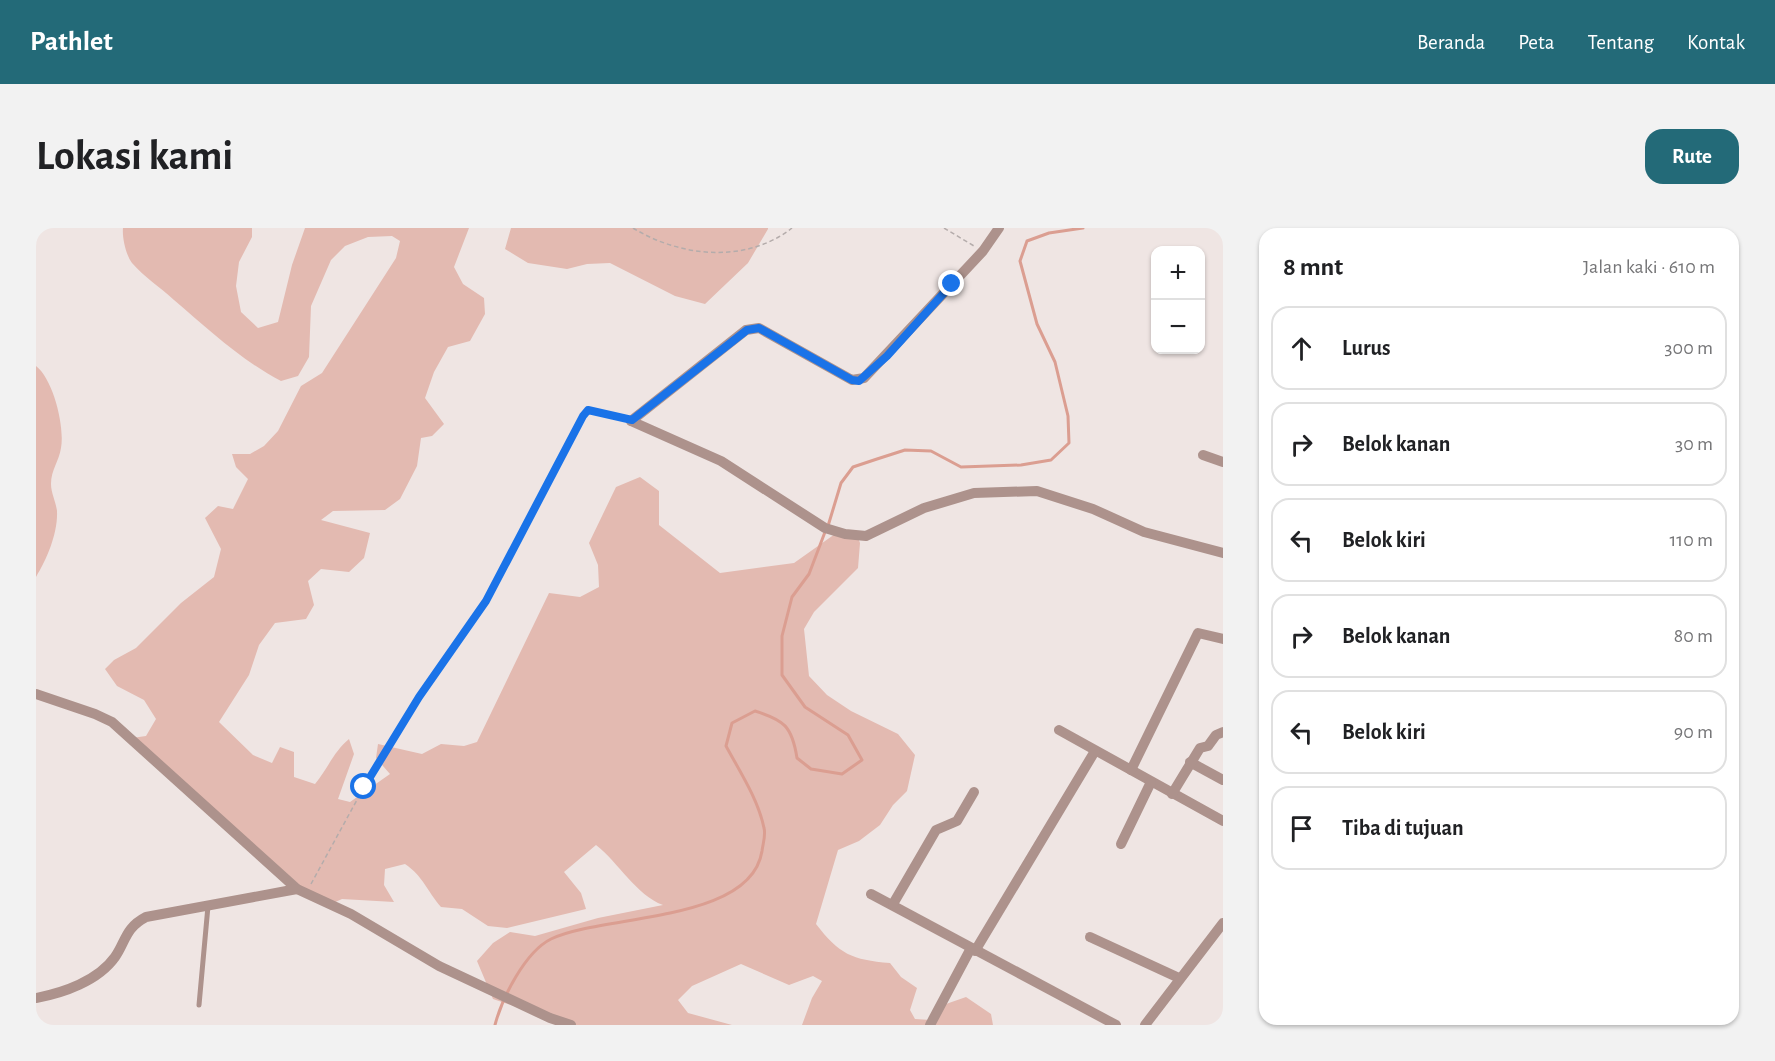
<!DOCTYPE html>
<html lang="id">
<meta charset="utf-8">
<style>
:root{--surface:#fff;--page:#f2f2f2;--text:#202124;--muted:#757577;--line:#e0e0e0;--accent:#236a78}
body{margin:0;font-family:"Alegreya Sans",sans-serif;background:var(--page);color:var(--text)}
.controls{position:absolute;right:18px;top:18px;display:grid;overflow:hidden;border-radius:12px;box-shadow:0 2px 4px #0004}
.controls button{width:54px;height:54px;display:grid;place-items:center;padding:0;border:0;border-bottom:2px solid var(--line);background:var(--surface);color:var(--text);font:30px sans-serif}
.stop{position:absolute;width:18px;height:18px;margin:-14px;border:4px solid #1a73e8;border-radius:50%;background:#fff}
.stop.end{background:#1a73e8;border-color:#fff;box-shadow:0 2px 6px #0008}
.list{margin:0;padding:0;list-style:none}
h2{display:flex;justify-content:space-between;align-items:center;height:78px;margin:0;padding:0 24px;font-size:26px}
h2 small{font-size:20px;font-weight:400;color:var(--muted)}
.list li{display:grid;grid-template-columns:39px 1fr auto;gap:18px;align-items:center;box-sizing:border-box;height:84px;margin:0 12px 12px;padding:0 12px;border:2px solid var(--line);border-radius:18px}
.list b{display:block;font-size:22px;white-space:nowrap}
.list em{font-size:20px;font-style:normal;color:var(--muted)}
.icon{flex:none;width:33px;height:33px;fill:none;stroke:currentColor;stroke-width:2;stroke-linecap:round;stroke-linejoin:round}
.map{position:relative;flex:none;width:1187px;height:797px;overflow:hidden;border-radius:18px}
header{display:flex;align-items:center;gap:36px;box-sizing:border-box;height:84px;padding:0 30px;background:var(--accent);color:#fff}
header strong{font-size:28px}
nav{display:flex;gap:33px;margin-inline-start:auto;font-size:21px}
.intro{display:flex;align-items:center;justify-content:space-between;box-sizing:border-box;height:144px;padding:0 36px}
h1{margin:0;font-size:42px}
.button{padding:15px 27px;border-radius:18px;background:var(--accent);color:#fff;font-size:21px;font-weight:700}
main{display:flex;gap:36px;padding:0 36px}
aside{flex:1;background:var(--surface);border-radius:18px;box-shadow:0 2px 4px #0004}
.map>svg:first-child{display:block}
.green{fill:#e3bab1}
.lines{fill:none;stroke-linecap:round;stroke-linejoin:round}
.stream{stroke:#db9e91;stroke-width:3}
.path{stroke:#b4acab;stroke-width:1.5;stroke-dasharray:4.5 3;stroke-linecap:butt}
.service{stroke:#ad928c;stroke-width:5}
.minor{stroke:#ad928c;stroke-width:10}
.route{stroke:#1a73e8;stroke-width:8}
</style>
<header>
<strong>Pathlet</strong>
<nav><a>Beranda</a><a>Peta</a><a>Tentang</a><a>Kontak</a></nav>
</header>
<div class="intro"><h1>Lokasi kami</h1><a class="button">Rute</a></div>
<main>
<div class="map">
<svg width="1187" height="797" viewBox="0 0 1187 797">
<rect width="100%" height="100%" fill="#efe5e3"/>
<g class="green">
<path d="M87,0H216V9L203,34L200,58L205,84L222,100L242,94L256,37L269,0H433L418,39L427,56L448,70L449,86L434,113L412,119L398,144L389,170L408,196L396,208L385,210L381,238L364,271L349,282L297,283L285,292L334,305L328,330L313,344L285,341L272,353L278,377L270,391L239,395L223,417L213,447L183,494L217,527L236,535L244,519L258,524V549L279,556C291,542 298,523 313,511L318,526L302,571L314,574L354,546L340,530L342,516L386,526L405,516L428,518L441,514L513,365L544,369L563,359L562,337L553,315L580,259L604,249L623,263V297L684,345L758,335L806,301L820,304L824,315L822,340L778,384L768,401L773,448L791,467L815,483L862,506L879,527L871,563L857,577L844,597L823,613L802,622L780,696C803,726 816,732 854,735L865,749L881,760L874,782L879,791L895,792L910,776L930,769L955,786L957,797H766L776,770L786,753L777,748L753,757L705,736L656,758L642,772L652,785L696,797H535L457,771L441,733L457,715L474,704L499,708L562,690L627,677C600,667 583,635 560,617L528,644L545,665L550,681L471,700L452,698L426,681L405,679C391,663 387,648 369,636L349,641L348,657L358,674L306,671L295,676L276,668L96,510L110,508L120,491L108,472L81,458L69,441L78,432L100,420L145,375L178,349L185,321L169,290L182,278L197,281L212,251L200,239L196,226H214L228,218L242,203L265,158L286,145L360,30L364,13L356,8L332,9L309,18L295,32L275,78L273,129L262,148L245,153C205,132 172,101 138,72C124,59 109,50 96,35C90,27 86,10 87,0Z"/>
<path d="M475,0H732V1L712,35L669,76L639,68L574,35L551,36L531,41L492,35L469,21Z"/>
<path d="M0,138C17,151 29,198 25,220C23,233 15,242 15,256C15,265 20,274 21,283C22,305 11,331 0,349Z"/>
</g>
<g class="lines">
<g class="stream">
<path d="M792,298L805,255L817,239L841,231L869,222L895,223L925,239L985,237L1015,232L1033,215L1032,188L1019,134L1001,96L984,33L991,13L1013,5L1047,0"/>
<path d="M459,797C466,770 489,724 515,711C567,686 715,695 726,623C727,615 730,607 728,600C722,571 704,544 690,518L696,495L719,483C748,492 756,498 761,530L775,541L806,546L826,532L812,507L769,479L746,447V408L756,369L773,346L789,304"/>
</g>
<g class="path">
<path d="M597,0C644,29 710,36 756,0"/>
<path d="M908,0L938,18"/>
<path d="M275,656L328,559L383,469L450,373L547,188L552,182H561L586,191"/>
</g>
<path class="service" d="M163,777L172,678"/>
<g class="minor">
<path d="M595,193L685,233L789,300L809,306L830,308L888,280L938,265L1001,263L1057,281L1108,304L1187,325"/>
<path d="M595,193L710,102L723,100L816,152L828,150L947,23L963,0"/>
<path d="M1167,227L1187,234"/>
<path d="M0,466L59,486L76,494L261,661L315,686L403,738L514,790L535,797"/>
<path d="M1023,502L1187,593"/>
<path d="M1154,534L1187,552"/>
<path d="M1095,542L1162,405L1187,411"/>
<path d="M1136,566L1164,520L1172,518L1180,507L1187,504"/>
<path d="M1085,616L1115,554"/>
<path d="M835,666L1080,797"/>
<path d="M857,676L900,602L921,593L938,564"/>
<path d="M1054,709L1143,750"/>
<path d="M939,723L1059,523"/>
<path d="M0,770C27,765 62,753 79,729C90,713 89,700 110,689L261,661"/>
<path d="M894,797L935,720"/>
<path d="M1109,797L1187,695"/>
</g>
</g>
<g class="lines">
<path class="route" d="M328,559L383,469L450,373L547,188L552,182L596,192L711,102L723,100L816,152L823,153L851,128L916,56"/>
</g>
</svg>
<div class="controls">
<button>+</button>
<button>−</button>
</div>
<div class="stop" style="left:328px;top:559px"></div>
<div class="stop end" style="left:916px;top:56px"></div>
</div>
<aside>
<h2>8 mnt<small>Jalan kaki · 610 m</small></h2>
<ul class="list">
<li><svg class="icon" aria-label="ahead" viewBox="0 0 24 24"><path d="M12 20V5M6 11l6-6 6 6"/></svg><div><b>Lurus</b></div><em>300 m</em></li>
<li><svg class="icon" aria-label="right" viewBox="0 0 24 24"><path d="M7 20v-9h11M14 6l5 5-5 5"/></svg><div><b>Belok kanan</b></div><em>30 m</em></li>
<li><svg class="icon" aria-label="left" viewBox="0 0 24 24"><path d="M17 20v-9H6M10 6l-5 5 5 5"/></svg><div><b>Belok kiri</b></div><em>110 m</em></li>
<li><svg class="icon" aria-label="right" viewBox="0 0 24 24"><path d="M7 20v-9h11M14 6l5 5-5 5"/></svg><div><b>Belok kanan</b></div><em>80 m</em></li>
<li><svg class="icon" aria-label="left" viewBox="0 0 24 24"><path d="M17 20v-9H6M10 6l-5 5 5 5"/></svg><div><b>Belok kiri</b></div><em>90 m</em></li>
<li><svg class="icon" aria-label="arrive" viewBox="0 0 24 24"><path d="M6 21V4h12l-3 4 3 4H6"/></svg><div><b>Tiba di tujuan</b></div></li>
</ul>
</aside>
</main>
